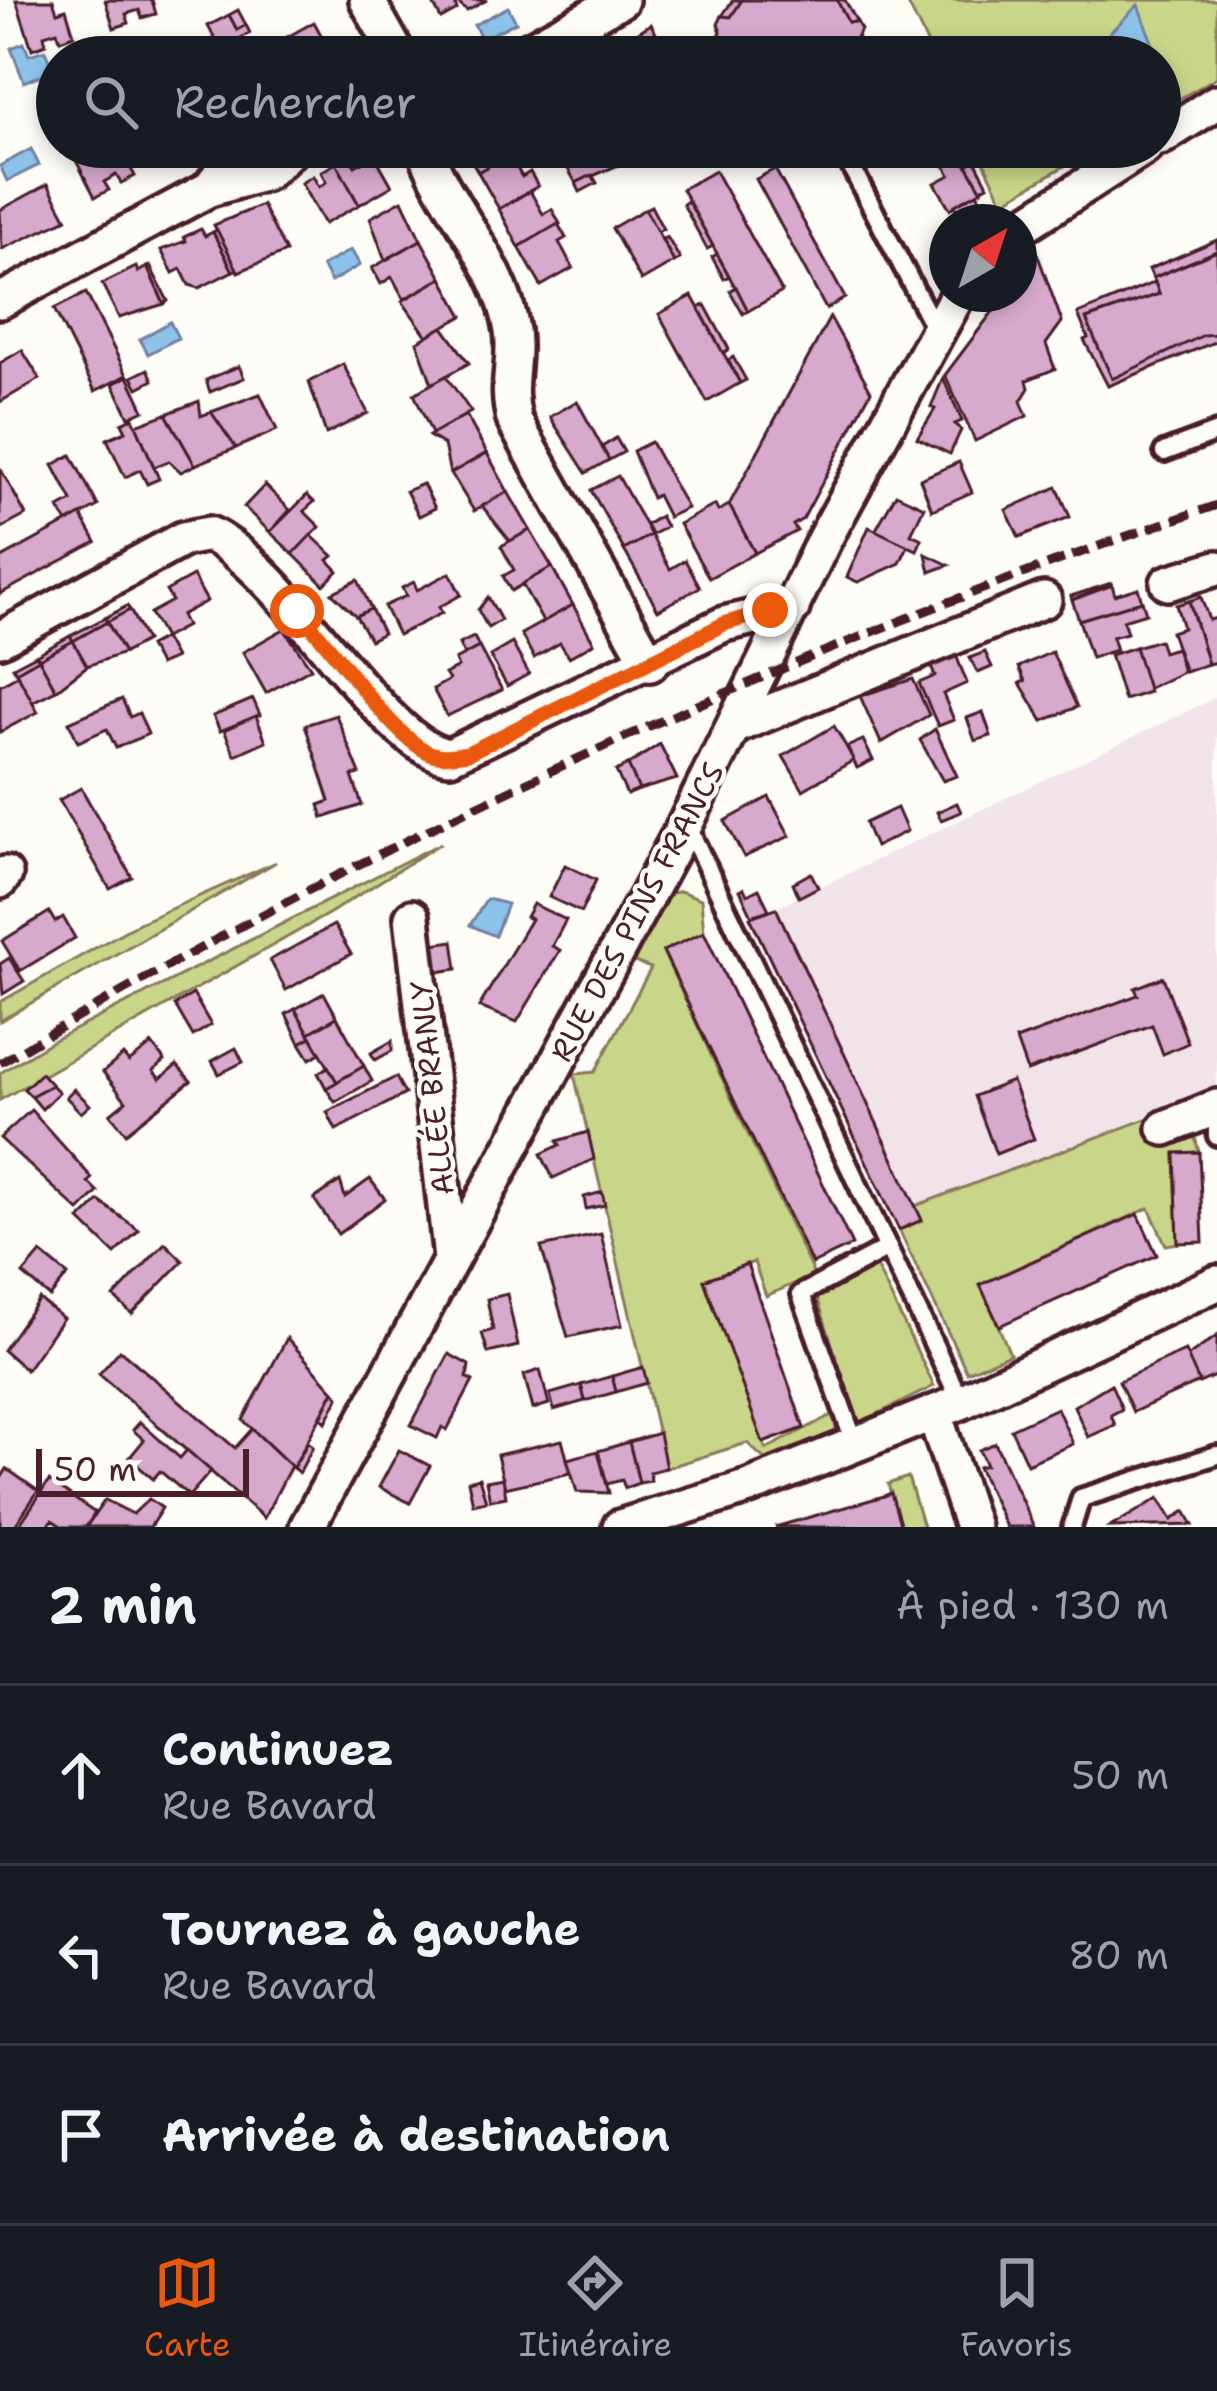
<!DOCTYPE html>
<html lang="fr">
<meta charset="utf-8">
<style>
:root{--surface:#171b24;--page:#242831;--text:#f1f3f6;--muted:#9ea1a6;--line:#363941;--accent:#ea580c}
body{margin:0;font-family:"Shantell Sans",sans-serif;background:var(--page);color:var(--text)}
.compass{position:absolute;left:929px;top:204px;width:108px;height:108px;border-radius:50%;background:var(--surface);box-shadow:0 6px 18px #0003;rotate:39deg}
.scale{position:absolute;left:36px;bottom:30px;width:213px;box-sizing:border-box;padding-left:12px;border:6px solid #4a1f2b;border-top:0;font-size:33px;line-height:42px;white-space:nowrap;color:#4a1f2b;-webkit-text-stroke:9px #fdfcf7;paint-order:stroke}
.stop{position:absolute;width:36px;height:36px;margin:-27px;border:9px solid #ea580c;border-radius:50%;background:#fff}
.stop.end{background:#ea580c;border-color:#fff;box-shadow:0 3px 12px #0008}
.list{margin:0;padding:0;list-style:none}
h2{display:flex;justify-content:space-between;align-items:center;height:156px;margin:0;padding:0 48px;font-size:51px}
h2 small{font-size:39px;font-weight:400;color:var(--muted)}
.list li{display:grid;grid-template-columns:78px 1fr auto;gap:36px;align-items:center;box-sizing:border-box;height:180px;padding:0 48px;border-top:3px solid var(--line)}
.list b{display:block;font-size:45px;white-space:nowrap}
.list p{margin:0;font-size:39px;white-space:nowrap;color:var(--muted)}
.list em{font-size:39px;font-style:normal;color:var(--muted)}
.icon{flex:none;width:66px;height:66px;fill:none;stroke:currentColor;stroke-width:2;stroke-linecap:round;stroke-linejoin:round}
.map{position:relative;flex:none;width:1217px;height:1527px;overflow:hidden}
.search{position:absolute;background:var(--surface);box-shadow:0 6px 18px #0003;left:36px;right:36px;top:36px;height:132px;display:flex;align-items:center;gap:30px;box-sizing:border-box;padding:0 42px;border-radius:66px;color:var(--muted);font-size:45px}
.sheet{height:696px;background:var(--surface)}
nav{display:flex;justify-content:space-around;align-items:center;box-sizing:border-box;height:168px;border-top:3px solid var(--line);background:var(--surface);font-size:33px;color:var(--muted)}
nav a{display:grid;justify-items:center;gap:6px}
nav .on{color:var(--accent)}
.map>svg:first-child{display:block}
.built{fill:#f1e3ea}
.green{fill:#c9d589;stroke:#8a7a5a;stroke-width:3}
.water{fill:#8dc3eb;stroke:#72819e;stroke-width:3}
.building{fill:#d6a9cd;stroke:#4a1f2b;stroke-width:3}
.lines{fill:none;stroke-linecap:round;stroke-linejoin:round}
.lane-casing{stroke:#4a1f2b;stroke-width:26}
.street-casing{stroke:#4a1f2b;stroke-width:42}
.lane{stroke:#fdfcf7;stroke-width:16}
.street{stroke:#fdfcf7;stroke-width:33}
.rail{stroke:#4a1f2b;stroke-width:9;stroke-dasharray:18 9;stroke-linecap:butt}
.route{stroke:#ea580c;stroke-width:15}
.labels{text-anchor:middle;dominant-baseline:central;stroke-width:9;stroke-linejoin:round;paint-order:stroke}
.street-label{font-size:30px;fill:#4a1f2b;stroke:#fdfcf7}
</style>
<div class="map">
<svg width="1217" height="1527" viewBox="0 0 1217 1527">
<rect width="100%" height="100%" fill="#fdfcf7"/>
<filter id="ink" filterUnits="userSpaceOnUse"><feTurbulence type="fractalNoise" baseFrequency=".00833" numOctaves="2"/><feDisplacementMap in="SourceGraphic" scale="24" xChannelSelector="R" yChannelSelector="G"/><feConvolveMatrix kernelMatrix="1 2 1 2 8 2 1 2 1" color-interpolation-filters="sRGB"/></filter>
<g filter="url(#ink)">
<path class="built" d="M1217,697V1089L915,1206L776,908Z"/>
<g class="green">
<path d="M906,0H1217V77L1160,110V57H934Z"/>
<path d="M977,147H1097L1003,202Z"/>
<path d="M441,843L330,913L0,1100V1073L52,1041Z"/>
<path d="M276,862L0,1021V1002L139,923Z"/>
<path d="M680,891L701,899L704,932L663,952L814,1275L766,1296L754,1262L704,1281L766,1449L834,1414L837,1438L772,1466L747,1443L666,1468L574,1074L595,1072L651,968L634,962L668,894Z"/>
<path d="M1156,1115L1192,1126L1199,1152L1175,1154L1178,1243L1166,1245L1149,1208L981,1284L1010,1354L967,1372L899,1230L921,1220L915,1206Z"/>
<path d="M875,1264L934,1386L857,1424L817,1297Z"/>
<path d="M908,1477L923,1527H901L888,1484Z"/>
</g>
<g class="water">
<path d="M1138,5L1153,45L1148,54L1085,57Z"/>
<path d="M508,7L516,22L482,39L474,25Z"/>
<path d="M24,43L29,55L45,50L53,71L24,82L11,48Z"/>
<path d="M31,149L39,165L7,181L0,166Z"/>
<path d="M351,250L360,265L331,282L322,266Z"/>
<path d="M170,322L178,338L148,354L140,339Z"/>
<path d="M487,899L507,904L495,936L470,925Z"/>
</g>
<g class="building">
<path d="M16,0H53L57,12L66,9L74,35L60,40L57,31L44,35L46,44L32,49Z"/>
<path d="M105,0H152L156,14L142,18L139,10L126,14L129,23L114,28Z"/>
<path d="M431,0H454L457,10L441,19Z"/>
<path d="M454,0H487L467,11Z"/>
<path d="M733,0H742L731,17L722,16Z"/>
<path d="M742,0H837L848,22H857L861,30L844,57H734L717,39L721,32L718,24L722,16L731,17Z"/>
<path d="M837,0H845L857,22H848Z"/>
<path d="M238,10L246,25L237,30L229,15Z"/>
<path d="M229,15L237,30L246,25L250,33L220,49L208,26Z"/>
<path d="M314,22L333,57H256L255,55Z"/>
<path d="M651,24L665,51L654,57H599Z"/>
<path d="M857,36L861,45L853,57H844Z"/>
<path d="M69,147H108L114,157L122,152L135,176L121,183L116,175L104,182L109,190L95,197Z"/>
<path d="M370,147L392,186L359,205L336,163L349,156L355,166L362,162L356,152Z"/>
<path d="M464,147H518L519,148L478,172Z"/>
<path d="M570,147H627L633,159L576,183L559,153Z"/>
<path d="M947,147H968L975,160L967,165L982,190L950,209L935,183L950,175L938,153Z"/>
<path d="M509,154L522,177L530,172L538,186L499,209L478,172Z"/>
<path d="M975,160L988,185L981,189L967,165Z"/>
<path d="M336,163L359,205L324,224L301,183L313,176L319,187L326,182L321,172Z"/>
<path d="M775,169L845,298L826,309L756,179Z"/>
<path d="M715,171L782,292L748,311L682,189Z"/>
<path d="M592,175L597,183L580,192L576,183Z"/>
<path d="M48,184L67,219L2,249L0,210Z"/>
<path d="M530,191L543,214L552,209L560,224L519,247L499,209Z"/>
<path d="M977,193L981,200L958,213L955,205Z"/>
<path d="M402,200L421,240L385,260L370,218Z"/>
<path d="M688,201L713,246L707,249L683,204Z"/>
<path d="M262,205L286,252L238,272L214,225Z"/>
<path d="M651,206L663,229L657,232L645,209Z"/>
<path d="M645,209L674,262L641,281L612,228Z"/>
<path d="M558,224L566,238L559,242L573,268L541,286L519,247Z"/>
<path d="M201,229L205,236L213,232L233,271L199,288L189,285L181,269L173,273L161,250L186,241L184,237Z"/>
<path d="M217,230L237,269L233,271L213,232Z"/>
<path d="M667,237L680,259L674,262L662,239Z"/>
<path d="M421,240L442,278L404,299L392,277L381,284L372,268Z"/>
<path d="M1217,240V251L1153,278L1149,269Z"/>
<path d="M1217,251V334L1112,379L1086,319L1159,294L1153,278Z"/>
<path d="M1037,253L1062,322L1046,344L1055,369L1027,380L1029,388L1021,401L1027,416L975,441L945,375L1006,294H1019V276Z"/>
<path d="M717,254L729,276L724,279L712,257Z"/>
<path d="M150,266L168,301L164,304L147,267Z"/>
<path d="M136,267L138,272L147,267L164,304L119,318L102,284Z"/>
<path d="M442,278L463,316L427,336L402,301Z"/>
<path d="M1155,282L1159,294L1086,319L1112,379L1204,335L1217,334V341L1108,386L1084,340L1088,338L1078,314Z"/>
<path d="M736,287L748,311L743,314L730,291Z"/>
<path d="M86,293L127,375L95,391L54,309Z"/>
<path d="M692,296L740,383L707,402L659,314Z"/>
<path d="M705,305L729,349L723,353L699,308Z"/>
<path d="M830,317L871,391L803,519L793,525L797,531L755,553L729,505Z"/>
<path d="M443,327L469,363L432,384L417,342Z"/>
<path d="M22,350L40,379L0,402V363Z"/>
<path d="M733,357L746,380L740,383L728,360Z"/>
<path d="M343,364L368,413L326,434L309,382Z"/>
<path d="M239,366L244,378L210,392L206,380Z"/>
<path d="M148,369L153,380L138,388L132,377Z"/>
<path d="M128,376L144,410L129,417L113,384Z"/>
<path d="M446,376L471,412L432,434L414,394Z"/>
<path d="M943,378L962,421L955,424L961,430L950,454L917,438L935,409L931,407Z"/>
<path d="M260,394L277,430L236,448L211,412Z"/>
<path d="M199,401L201,416L211,412L236,448L195,465L166,414Z"/>
<path d="M577,401L609,460L586,473L550,417Z"/>
<path d="M166,414L195,465L181,472L169,461L154,467L136,425Z"/>
<path d="M466,415L487,453L450,474L444,445L429,436Z"/>
<path d="M133,418L159,479L147,484L140,470L125,477L107,439L126,431L122,423Z"/>
<path d="M616,438L624,452L609,460L602,447Z"/>
<path d="M651,442L687,508L668,517L657,495L652,498L633,451Z"/>
<path d="M487,453L508,492L474,511L451,473Z"/>
<path d="M71,455L98,506L67,523L59,508L72,501L53,465Z"/>
<path d="M959,462L972,492L932,510L920,479Z"/>
<path d="M0,468L26,515L0,529Z"/>
<path d="M618,476L651,535L624,550L591,490Z"/>
<path d="M423,484L435,508L419,516L406,491Z"/>
<path d="M265,485L290,510L270,532L244,507Z"/>
<path d="M1057,487L1070,517L1019,537L1006,510Z"/>
<path d="M508,492L530,530L510,541L482,506Z"/>
<path d="M896,494L924,507L911,534L922,539L917,550L875,531Z"/>
<path d="M307,495L314,502L304,511L320,527L293,554L270,532Z"/>
<path d="M715,505L718,511L729,505L755,553L709,578L679,524Z"/>
<path d="M81,515L96,542L0,594V559Z"/>
<path d="M660,516L666,527L651,535L646,525Z"/>
<path d="M869,527L908,546L900,563L858,582L847,577Z"/>
<path d="M530,530L552,567L511,591L503,576L514,570L501,546Z"/>
<path d="M311,535L333,556L328,560L338,571L324,585L293,554Z"/>
<path d="M651,535L670,569L685,560L700,587L658,610L624,550Z"/>
<path d="M926,554L949,565L930,572Z"/>
<path d="M552,567L573,605L543,622L522,584Z"/>
<path d="M450,573L461,595L439,607L442,613L398,635L384,606L406,596L402,588L414,582L417,590Z"/>
<path d="M193,576L207,601L181,615L186,626L164,638L150,613L172,601L166,591Z"/>
<path d="M358,580L371,609L356,616L332,593Z"/>
<path d="M1111,583L1112,585L1072,600L1071,596Z"/>
<path d="M1112,585L1115,595L1138,588L1142,601L1079,620L1072,600Z"/>
<path d="M488,597L501,620L488,628L478,610Z"/>
<path d="M1201,597L1209,620L1217,618V662L1208,664L1189,601Z"/>
<path d="M1142,601L1146,613L1123,620L1127,633L1112,637L1116,650L1091,658L1079,620Z"/>
<path d="M1189,601L1208,664L1185,672L1171,632L1183,628L1176,605Z"/>
<path d="M573,605L594,643L569,657L560,643L534,658L521,634Z"/>
<path d="M127,606L130,610L107,622L105,618Z"/>
<path d="M371,609L383,633L370,640L356,616Z"/>
<path d="M130,610L146,641L124,653L107,622Z"/>
<path d="M105,618L107,622L73,641L70,636Z"/>
<path d="M107,622L124,653L87,666L73,641Z"/>
<path d="M284,629L311,668L266,693L243,652Z"/>
<path d="M70,636L73,641L39,659L36,655Z"/>
<path d="M474,637L479,647L464,655L459,644Z"/>
<path d="M164,638L175,658L159,665L149,646Z"/>
<path d="M1159,640L1163,652L1176,648L1183,672L1147,689L1135,647Z"/>
<path d="M73,641L87,666L56,690L39,659Z"/>
<path d="M512,643L529,674L507,686L490,656Z"/>
<path d="M952,645L967,683L943,694L954,720L938,726L919,683L935,676L926,656Z"/>
<path d="M479,647L502,690L447,716L433,689L449,680L445,674L458,667L455,660Z"/>
<path d="M1135,647L1149,692L1124,700L1110,655Z"/>
<path d="M985,652L992,667L978,673L970,658Z"/>
<path d="M1052,652L1077,707L1043,721L1020,683L1025,681L1019,667Z"/>
<path d="M36,655L39,659L16,672L13,667Z"/>
<path d="M39,659L56,690L32,702L16,672Z"/>
<path d="M18,675L38,712L0,732V685Z"/>
<path d="M913,679L929,715L881,743L860,696Z"/>
<path d="M122,699L130,717L139,713L148,734L116,748L107,729L78,742L69,722Z"/>
<path d="M253,699L260,715L220,731L213,716Z"/>
<path d="M983,712L991,736L975,741L967,718Z"/>
<path d="M336,715L360,774L352,776L362,805L323,818L319,805L330,801L305,725Z"/>
<path d="M256,716L266,741L235,755L224,730Z"/>
<path d="M834,726L854,760L803,790L783,756Z"/>
<path d="M935,729L957,776L943,781L920,740Z"/>
<path d="M863,740L873,760L857,768L847,747Z"/>
<path d="M660,744L677,779L639,790L628,765Z"/>
<path d="M628,765L639,790L627,795L616,771Z"/>
<path d="M81,788L132,877L110,889L59,800Z"/>
<path d="M769,797L790,836L744,857L725,821Z"/>
<path d="M957,803L961,812L941,820L937,812Z"/>
<path d="M897,808L907,831L875,847L865,823Z"/>
<path d="M565,865L596,880L581,912L549,897Z"/>
<path d="M811,873L818,887L799,897L793,883Z"/>
<path d="M744,888L747,895L759,889L769,910L752,916L740,890Z"/>
<path d="M533,904L566,920L552,946L560,950L517,1022L479,1007L531,919L526,917Z"/>
<path d="M776,908L922,1220L899,1230L750,917Z"/>
<path d="M49,912L55,922L63,917L75,938L20,971L2,941Z"/>
<path d="M334,925L351,954L286,990L270,960Z"/>
<path d="M704,932L852,1245L812,1264L663,951Z"/>
<path d="M453,941L457,969L437,972L433,944Z"/>
<path d="M9,958L24,981L3,994L0,964Z"/>
<path d="M1163,977L1188,1043L1163,1054L1152,1025L1027,1071L1016,1040L1138,995L1135,988Z"/>
<path d="M324,993L337,1017L309,1033L295,1009Z"/>
<path d="M193,994L211,1025L193,1036L175,1005Z"/>
<path d="M295,1009L311,1037L300,1043L286,1014Z"/>
<path d="M337,1017L364,1066L337,1082L309,1033Z"/>
<path d="M311,1037L320,1053L310,1059L300,1043Z"/>
<path d="M392,1041V1051L375,1060L371,1053Z"/>
<path d="M152,1044L165,1061L153,1071L160,1079L177,1065L191,1081L126,1133L110,1114L126,1101L103,1072L123,1055L129,1062Z"/>
<path d="M236,1048L243,1062L219,1074L212,1061Z"/>
<path d="M364,1066L372,1081L335,1102L326,1088Z"/>
<path d="M328,1067L337,1082L326,1088L318,1073Z"/>
<path d="M41,1073L52,1085L31,1096L24,1089Z"/>
<path d="M396,1077L405,1094L336,1130L327,1112Z"/>
<path d="M1012,1081L1034,1139L996,1154L974,1096Z"/>
<path d="M52,1085L59,1092L42,1109L31,1096Z"/>
<path d="M74,1089L90,1105L81,1113L66,1097Z"/>
<path d="M31,1110L92,1178L88,1182L98,1192L79,1211L0,1138Z"/>
<path d="M588,1132L594,1159L553,1178L541,1154L560,1145L557,1141Z"/>
<path d="M1199,1152L1203,1242L1178,1243L1175,1153Z"/>
<path d="M370,1179L385,1199L338,1234L314,1199L340,1181L345,1197Z"/>
<path d="M602,1192L605,1205L586,1209L584,1197Z"/>
<path d="M99,1201L139,1230L115,1254L80,1220Z"/>
<path d="M1138,1214L1157,1255L999,1326L980,1285Z"/>
<path d="M601,1234L622,1325L568,1337L541,1247Z"/>
<path d="M165,1243L183,1261L132,1314L114,1297Z"/>
<path d="M41,1253L68,1275L50,1297L23,1274Z"/>
<path d="M747,1264L804,1428L763,1443L704,1280Z"/>
<path d="M507,1294L518,1346L488,1353L482,1333L493,1330L487,1299Z"/>
<path d="M39,1299L63,1318L26,1370L3,1350Z"/>
<path d="M1217,1336V1375L1199,1383L1187,1357Z"/>
<path d="M287,1338L334,1391L293,1468L243,1420Z"/>
<path d="M120,1350L235,1448L252,1429L291,1466L264,1518L99,1374Z"/>
<path d="M1185,1351L1199,1382L1133,1412L1119,1381Z"/>
<path d="M449,1354L469,1365L467,1378L473,1381L447,1430L442,1427L437,1438L411,1425Z"/>
<path d="M643,1367L647,1383L616,1392L612,1376Z"/>
<path d="M540,1370L549,1404L533,1409L524,1375Z"/>
<path d="M612,1376L616,1392L585,1401L581,1385Z"/>
<path d="M1111,1384L1122,1409L1111,1415L1115,1425L1088,1437L1074,1406Z"/>
<path d="M581,1385L585,1401L554,1410L550,1394Z"/>
<path d="M334,1391L339,1397L326,1422L321,1417Z"/>
<path d="M1057,1408L1073,1444L1027,1464L1011,1429Z"/>
<path d="M140,1422L180,1458L187,1450L211,1471L189,1496L160,1471L153,1479L129,1458L144,1440L133,1430Z"/>
<path d="M659,1433L666,1468L650,1472L651,1481L639,1483L629,1442Z"/>
<path d="M562,1440L571,1473L505,1488L497,1455Z"/>
<path d="M308,1442L313,1447L299,1473L293,1468Z"/>
<path d="M629,1442L639,1483L625,1488L622,1480L607,1484L598,1451Z"/>
<path d="M995,1443L1002,1458L1034,1527H1006L978,1467L986,1465L979,1450Z"/>
<path d="M399,1450L430,1466L410,1503L379,1487Z"/>
<path d="M598,1451L609,1493L577,1492L567,1459Z"/>
<path d="M7,1469L38,1491L14,1527H0V1480Z"/>
<path d="M479,1478L486,1501L473,1504L468,1481Z"/>
<path d="M503,1478L506,1497L490,1500L486,1481Z"/>
<path d="M49,1481L95,1513L86,1527H63L52,1520L48,1527H18Z"/>
<path d="M891,1493L901,1527H775L884,1496Z"/>
<path d="M1159,1498L1172,1520L1185,1511L1193,1525L1110,1527Z"/>
<path d="M149,1499L162,1508L150,1527H86L105,1500L133,1514Z"/>
</g>
<g class="lines">
<g class="lane-casing">
<g id="lane">
<path d="M841,147L935,329"/>
<path d="M1164,452L1217,432"/>
<path d="M686,823L961,1402"/>
<path d="M1217,1127V1136"/>
<path d="M855,1444L801,1294L888,1248"/>
<path d="M1072,1527L1081,1498L1217,1455"/>
</g>
</g>
<g class="street-casing">
<g id="street">
<path d="M367,0L399,57"/>
<path d="M516,57L621,0"/>
<path d="M1160,138L1217,102"/>
<path d="M424,147C447,210 502,263 512,331C517,364 504,385 515,422L650,664"/>
<path d="M209,189L240,147"/>
<path d="M1019,228L1145,147"/>
<path d="M0,301L209,189L266,173L294,147"/>
<path d="M1168,583L1217,568"/>
<path d="M0,639L183,539L209,534C285,569 388,753 450,756L724,624L792,608"/>
<path d="M736,726L1044,600"/>
<path d="M0,881L5,874"/>
<path d="M412,917L451,1259"/>
<path d="M1165,1128L1217,1107"/>
<path d="M934,1413L972,1527"/>
<path d="M307,1527L686,823L824,540L958,294"/>
<path d="M620,1527L749,1487L961,1402L1217,1283"/>
</g>
</g>
<use href="#lane" class="lane"/>
<use href="#street" class="street"/>
<path class="rail" d="M0,1063C383,833 794,648 1217,505"/>
</g>
</g>
<g class="lines" filter="url(#ink)">
<path class="route" d="M297,611C333,645 390,736 430,753C443,758 454,755 468,753L724,624L770,610"/>
</g>
<g class="labels">
<g class="street-label">
<text transform="translate(637 912) rotate(-62)">RUE DES PINS FRANCS</text>
<text transform="translate(432 1088) rotate(-96)">ALLÉE BRANLY</text>
</g>
</g>
</svg>
<svg class="compass" viewBox="-18 -18 36 36"><path d="M0-13l5 13h-10z" fill="#e53935"/><path d="M0 13l5-13h-10z" fill="#9ea1a6"/></svg>
<div class="scale">50 m</div>
<div class="stop" style="left:297px;top:611px"></div>
<div class="stop end" style="left:770px;top:610px"></div>
<div class="search"><svg class="icon" aria-label="search" viewBox="0 0 24 24"><circle cx="10" cy="10" r="6"/><path d="M15 15l6 6"/></svg>Rechercher</div>
</div>
<section class="sheet">
<h2>2 min<small>À pied · 130 m</small></h2>
<ul class="list">
<li><svg class="icon" aria-label="ahead" viewBox="0 0 24 24"><path d="M12 20V5M6 11l6-6 6 6"/></svg><div><b>Continuez</b><p>Rue Bavard</p></div><em>50 m</em></li>
<li><svg class="icon" aria-label="left" viewBox="0 0 24 24"><path d="M17 20v-9H6M10 6l-5 5 5 5"/></svg><div><b>Tournez à gauche</b><p>Rue Bavard</p></div><em>80 m</em></li>
<li><svg class="icon" aria-label="arrive" viewBox="0 0 24 24"><path d="M6 21V4h12l-3 4 3 4H6"/></svg><div><b>Arrivée à destination</b></div></li>
</ul>
</section>
<nav>
<a class="on"><svg class="icon" aria-label="map" viewBox="0 0 24 24"><path d="M3 6l6-2 6 2 6-2v14l-6 2-6-2-6 2zM9 4v14M15 6v14"/></svg>Carte</a>
<a><svg class="icon" aria-label="directions" viewBox="0 0 24 24"><path d="M12 3l9 9-9 9-9-9zM9 14v-3h6M13 9l2 2-2 2"/></svg>Itinéraire</a>
<a><svg class="icon" aria-label="saved" viewBox="0 0 24 24"><path d="M7 4h10v16l-5-4-5 4z"/></svg>Favoris</a>
</nav>
